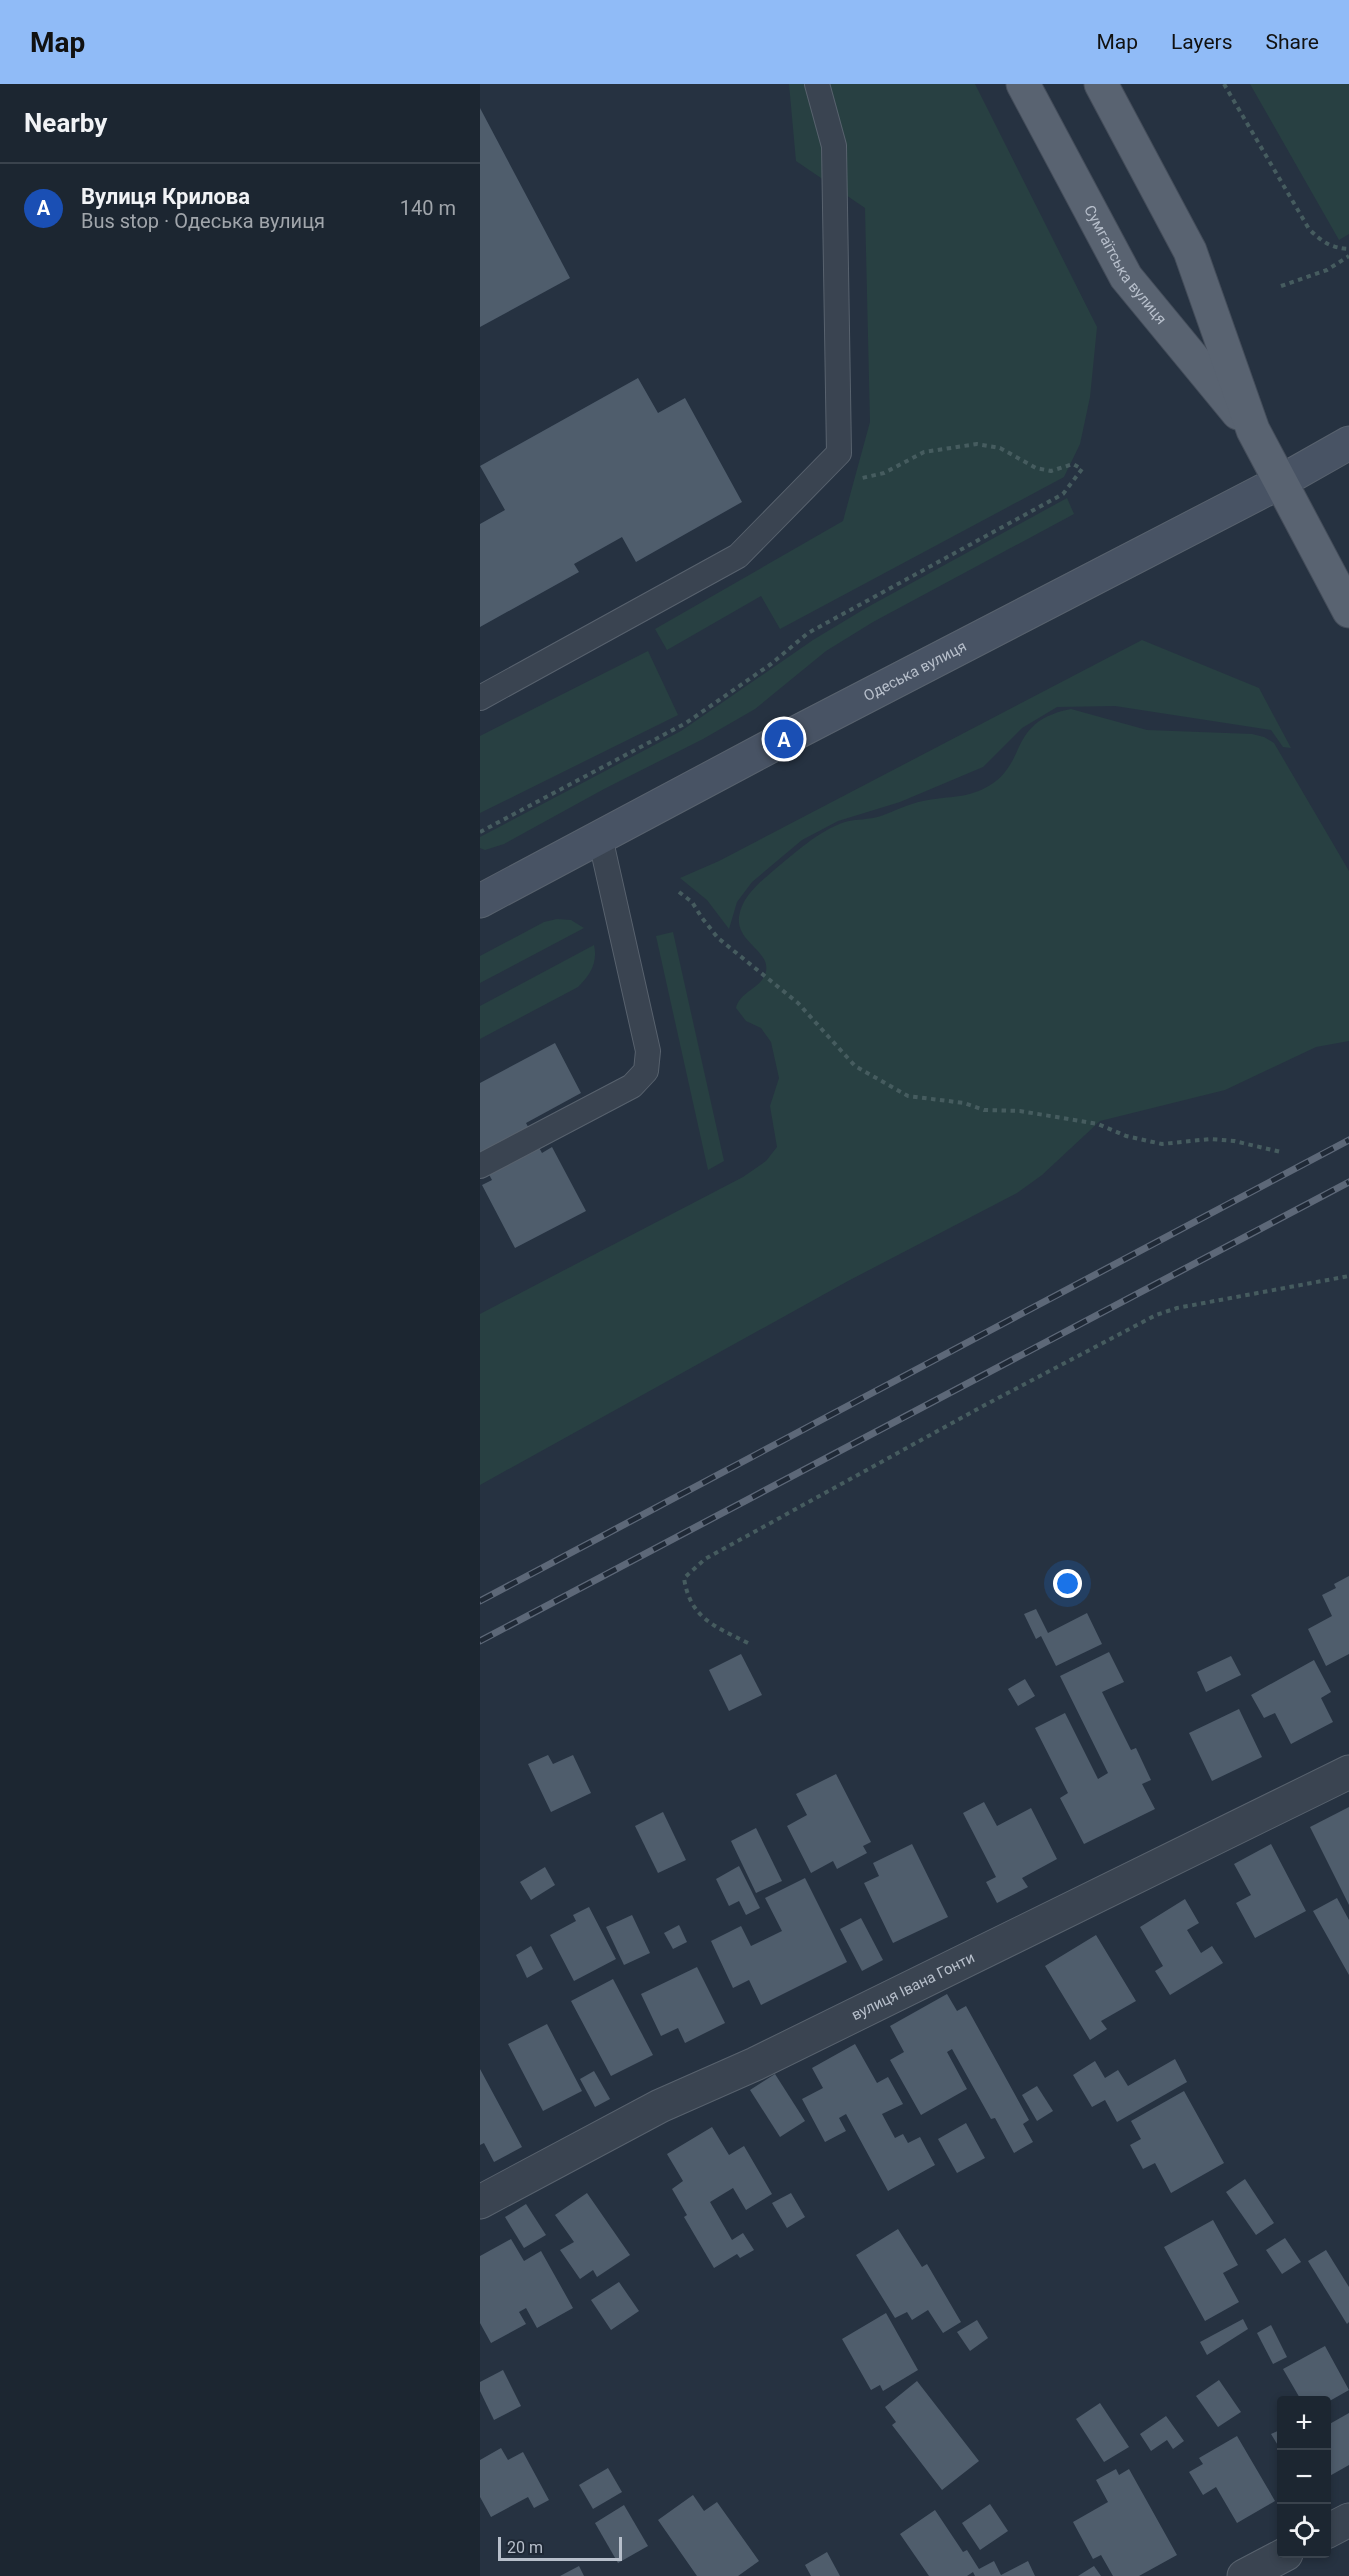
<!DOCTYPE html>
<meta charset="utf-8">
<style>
:root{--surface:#1c2631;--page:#252e39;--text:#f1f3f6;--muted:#a0a5ab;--line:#3a434d;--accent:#90bbf7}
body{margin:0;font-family:Roboto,sans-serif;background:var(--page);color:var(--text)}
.controls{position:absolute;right:18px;bottom:18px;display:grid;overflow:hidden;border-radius:6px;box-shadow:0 3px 9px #0003}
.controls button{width:54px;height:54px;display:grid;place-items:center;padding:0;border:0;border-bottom:2px solid var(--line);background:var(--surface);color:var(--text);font:30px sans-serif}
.scale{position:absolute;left:18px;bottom:15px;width:124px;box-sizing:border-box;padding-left:6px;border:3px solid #b7bfcb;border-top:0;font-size:16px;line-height:21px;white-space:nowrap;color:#b7bfcb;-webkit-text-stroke:4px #1f2936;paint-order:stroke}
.you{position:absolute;left:588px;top:1500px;width:21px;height:21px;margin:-15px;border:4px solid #fff;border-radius:50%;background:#1a73e8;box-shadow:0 0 0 9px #1a73e833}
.badge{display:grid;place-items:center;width:39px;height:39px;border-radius:50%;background:var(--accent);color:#fff;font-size:20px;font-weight:700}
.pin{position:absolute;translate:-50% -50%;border:3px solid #fff;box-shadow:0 2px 6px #0006}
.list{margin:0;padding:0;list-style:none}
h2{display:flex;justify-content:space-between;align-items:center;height:78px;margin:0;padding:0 24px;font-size:26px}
h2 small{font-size:20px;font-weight:400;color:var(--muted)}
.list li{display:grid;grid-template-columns:39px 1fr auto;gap:18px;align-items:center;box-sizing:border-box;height:90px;padding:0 24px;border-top:2px solid var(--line)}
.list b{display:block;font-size:22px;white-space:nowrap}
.list p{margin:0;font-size:20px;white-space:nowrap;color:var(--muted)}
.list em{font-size:20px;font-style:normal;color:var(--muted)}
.icon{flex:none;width:33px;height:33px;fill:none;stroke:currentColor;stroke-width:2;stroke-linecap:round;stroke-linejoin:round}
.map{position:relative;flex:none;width:869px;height:2492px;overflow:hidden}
header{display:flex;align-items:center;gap:36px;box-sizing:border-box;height:84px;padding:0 30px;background:var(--accent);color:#111}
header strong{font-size:28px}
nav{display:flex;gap:33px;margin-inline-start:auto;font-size:21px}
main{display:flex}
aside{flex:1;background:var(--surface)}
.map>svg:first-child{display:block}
.green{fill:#284042}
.building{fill:#4f5d6c}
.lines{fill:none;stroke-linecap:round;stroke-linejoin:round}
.lane-casing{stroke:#58626e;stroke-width:26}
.street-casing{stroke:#58626e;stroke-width:35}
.secondary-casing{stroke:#58626e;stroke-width:35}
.primary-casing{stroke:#444d5a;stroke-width:35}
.path{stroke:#465c5f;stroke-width:4;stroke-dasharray:4.5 4.5;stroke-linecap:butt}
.lane{stroke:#3a4451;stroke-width:24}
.street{stroke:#3a4451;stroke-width:33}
.secondary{stroke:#485364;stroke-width:33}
.primary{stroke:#596371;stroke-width:33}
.rail-casing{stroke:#5d6878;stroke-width:7}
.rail{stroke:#1f2936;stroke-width:4.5;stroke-dasharray:14;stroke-linecap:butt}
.labels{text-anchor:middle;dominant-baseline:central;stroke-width:6;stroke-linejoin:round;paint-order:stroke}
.street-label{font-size:15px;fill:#b7bfcb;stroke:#1f2936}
</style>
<header>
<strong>Map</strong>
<nav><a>Map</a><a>Layers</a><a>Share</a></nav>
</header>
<main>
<aside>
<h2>Nearby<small></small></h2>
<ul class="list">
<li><span class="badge" style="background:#1a4fb4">A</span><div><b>Вулиця Крилова</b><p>Bus stop · Одеська вулиця</p></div><em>140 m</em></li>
</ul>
</aside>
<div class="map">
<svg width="869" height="2492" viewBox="0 0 869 2492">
<rect width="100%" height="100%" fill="#263241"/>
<g class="green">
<path d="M309,0H495L617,243L610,313L600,360L584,393L300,545L281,512L187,566L175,545L363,437L390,338L385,124L316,77Z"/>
<path d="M770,0H869V150L859,156Z"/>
<path d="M587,414L594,430L393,538L346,567L275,625L223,655L124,705L24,760L5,766L0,764V753L201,647L333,556L386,524Z"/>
<path d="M662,556L779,604L811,664L803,663L791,646L635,622L577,623L542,644L503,683L420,718L358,737L322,756L272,798L257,818L249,845L227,816L200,794L239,777Z"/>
<path d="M168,567L198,631L0,729V652Z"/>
<path d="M591,625L667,646L772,650L784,653L794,659L869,787V957L836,963L745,1006L620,1037L562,1091L537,1109L368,1197L0,1401V1230L263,1093L286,1077L297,1063L290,1022L299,994L291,958L281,944L266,937L256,924C260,907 283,904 286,887C290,867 256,858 259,833C262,812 279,799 293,787C315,769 338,747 365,738C376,735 389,736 401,732C415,727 428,720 443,717C465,712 484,715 505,704C550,681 525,638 591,625Z"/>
<path d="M77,835L91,836L104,844L0,899V872L64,838Z"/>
<path d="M193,848L244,1077L228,1086L176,852Z"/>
<path d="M114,861C118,879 110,891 98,903L0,955V922Z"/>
</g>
<g class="building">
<path d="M0,24L90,194L0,243Z"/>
<path d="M158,294L178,329L205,314L262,418L156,478L142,453L94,480L99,488L0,543V440L25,426L0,382Z"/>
<path d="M75,959L101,1009L46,1039L62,1069L72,1063L106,1127L35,1164L2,1101L12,1096L0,1074V999Z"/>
<path d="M869,1492V1570L846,1582L828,1545L852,1532L842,1511L856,1504L854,1500Z"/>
<path d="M556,1525L568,1549L607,1529L622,1560L576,1582L561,1552L556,1555L544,1530Z"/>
<path d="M629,1568L644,1598L622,1608L651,1666L656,1664L671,1696L662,1700L675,1725L604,1760L580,1714L588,1709L555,1644L585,1629L618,1695L628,1689L580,1592Z"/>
<path d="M261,1570L282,1611L249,1627L229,1586Z"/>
<path d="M751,1572L761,1591L726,1608L717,1588Z"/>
<path d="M834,1576L851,1608L841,1614L853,1638L811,1660L795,1629L784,1634L771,1611Z"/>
<path d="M545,1595L555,1612L538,1622L528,1605Z"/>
<path d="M759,1625L782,1673L732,1697L709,1649Z"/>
<path d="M68,1671L73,1680L93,1671L111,1709L71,1728L48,1680Z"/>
<path d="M356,1690L391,1758L383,1762L387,1769L357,1785L353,1777L331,1789L307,1742L327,1731L316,1710Z"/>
<path d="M504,1718L517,1742L551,1724L577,1775L542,1794L548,1803L517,1819L506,1798L516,1793L483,1729Z"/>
<path d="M869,1723V1821L830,1743Z"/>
<path d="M183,1728L206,1776L178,1789L155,1742Z"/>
<path d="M276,1744L302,1797L276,1809L251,1757Z"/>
<path d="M432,1760L468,1833L413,1859L384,1799L399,1792L393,1779Z"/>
<path d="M791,1760L826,1827L775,1854L756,1819L771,1811L754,1780Z"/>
<path d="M259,1782L280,1824L266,1831L259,1817L249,1822L236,1795Z"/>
<path d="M65,1783L75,1801L51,1816L40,1798Z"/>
<path d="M325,1794L367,1878L281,1921L269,1896L253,1904L231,1857L261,1842L271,1862L302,1847L285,1814Z"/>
<path d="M857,1814L869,1836V1891L833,1827Z"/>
<path d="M705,1815L719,1839L707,1846L721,1869L732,1862L743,1879L690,1911L675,1887L683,1882L660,1843Z"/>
<path d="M109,1823L136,1875L94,1897L70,1851L96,1837L93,1831Z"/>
<path d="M152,1831L170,1869L144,1881L126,1843Z"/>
<path d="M381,1834L403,1876L382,1887L360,1845Z"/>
<path d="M199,1841L207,1858L193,1865L184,1849Z"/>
<path d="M616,1851L656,1917L621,1937L627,1945L610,1956L565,1882Z"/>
<path d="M51,1862L63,1885L47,1894L36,1871Z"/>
<path d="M217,1883L245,1939L205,1959L198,1944L181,1952L161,1910Z"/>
<path d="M133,1895L173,1971L131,1992L91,1917Z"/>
<path d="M467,1910L477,1927L486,1922L549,2036L543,2040L553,2058L534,2069L515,2034L511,2035L472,1965L467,1968L487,2005L441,2031L410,1976L424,1968L410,1942Z"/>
<path d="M67,1940L102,2007L63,2027L28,1960Z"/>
<path d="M375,1960L397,1999L408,1993L423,2020L402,2030L415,2054L423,2050L428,2059L440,2053L455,2081L408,2107L366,2030L359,2034L366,2047L345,2058L322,2015L343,2004L332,1984Z"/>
<path d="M695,1975L707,1998L637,2038L625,2016L612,2023L593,1991L615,1977L625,1994L638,1986L648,2002Z"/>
<path d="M0,1985L42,2063L14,2078L4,2059L0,2061Z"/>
<path d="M114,1987L130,2015L115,2023L100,1995Z"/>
<path d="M295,1990L325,2037L300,2053L270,2006Z"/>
<path d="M557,2002L573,2027L557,2037L542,2011Z"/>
<path d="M704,2007L744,2079L691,2109L675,2079L663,2085L650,2061L661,2055L651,2037Z"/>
<path d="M486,2039L505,2074L477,2089L458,2055Z"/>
<path d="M232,2043L249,2071L264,2062L292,2110L266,2126L253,2104L230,2118L252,2156L263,2149L274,2166L260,2174L257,2170L234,2184L204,2133L207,2131L192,2105L203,2097L187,2070Z"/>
<path d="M765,2095L794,2139L776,2151L746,2108Z"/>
<path d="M107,2109L150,2171L117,2193L113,2186L100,2195L80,2166L94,2158L75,2131Z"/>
<path d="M311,2109L325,2133L307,2144L292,2119Z"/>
<path d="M46,2120L66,2151L44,2164L25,2133Z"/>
<path d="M733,2136L758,2181L743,2189L759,2218L725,2237L684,2163Z"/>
<path d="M418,2145L442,2183L447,2180L481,2238L463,2249L448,2226L432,2236L427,2228L415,2234L376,2171Z"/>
<path d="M805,2154L821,2178L802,2190L786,2166Z"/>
<path d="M31,2155L44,2177L61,2167L93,2224L57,2244L46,2224L39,2228L46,2240L11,2259L0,2239V2172Z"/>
<path d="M846,2166L869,2203V2238L867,2240L828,2177Z"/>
<path d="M139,2198L159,2227L131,2246L111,2216Z"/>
<path d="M406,2229L438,2286L403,2307L400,2301L391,2306L362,2255Z"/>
<path d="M763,2235L768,2245L727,2271L720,2258Z"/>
<path d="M497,2236L508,2254L490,2267L477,2248Z"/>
<path d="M791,2241L807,2273L793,2280L777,2249Z"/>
<path d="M845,2262L869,2306L846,2319V2316H821L803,2285Z"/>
<path d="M23,2286L41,2322L14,2336L0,2307V2298Z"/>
<path d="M739,2296L761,2328L738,2343L716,2312Z"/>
<path d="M437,2297L499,2377L462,2406L412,2341L416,2338L405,2323Z"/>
<path d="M620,2319L649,2363L624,2378L596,2335Z"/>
<path d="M869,2329V2381L846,2394V2342Z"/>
<path d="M686,2332L704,2357L693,2365L687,2356L671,2367L660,2350Z"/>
<path d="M802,2345V2368L791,2350Z"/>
<path d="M757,2352L795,2417L757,2439L736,2403L723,2411L709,2388L723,2380L719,2374Z"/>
<path d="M21,2364L28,2376L43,2368L69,2416L54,2424L48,2413L11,2433L0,2413V2376Z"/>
<path d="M128,2384L142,2408L113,2425L99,2401Z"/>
<path d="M636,2385L639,2391L649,2385L697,2471L659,2492H633L621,2471L613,2475L593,2438L628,2418L616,2396Z"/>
<path d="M213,2411L224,2427L237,2418L279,2477L258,2492H217L178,2436Z"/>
<path d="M510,2420L528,2447L500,2466L482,2439Z"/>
<path d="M144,2421L168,2462L138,2479L115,2439Z"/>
<path d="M455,2426L483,2468L487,2466L499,2485L514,2477L521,2491L548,2477L555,2492H495L493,2488L487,2492H449L420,2450Z"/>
<path d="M347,2468L360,2492H331L325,2481Z"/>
<path d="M99,2482L104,2492H80Z"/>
<path d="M614,2482L621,2492H598Z"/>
</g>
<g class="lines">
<g class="lane-casing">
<g id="lane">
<path d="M0,614L258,472L359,369L354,62L337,0"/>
<path d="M0,1082L152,1002L166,987L168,967L120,753"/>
</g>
</g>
<g class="street-casing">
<g id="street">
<path id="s1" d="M0,2118L180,2022L275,1980L869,1688"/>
<path d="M846,2448L869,2436"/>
<path d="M764,2492L806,2470"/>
</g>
</g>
<g class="secondary-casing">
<g id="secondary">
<path id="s2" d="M0,817L304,655L800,398L869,359"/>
</g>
</g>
<g class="primary-casing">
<g id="primary">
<path id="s3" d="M543,0L646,193L758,329"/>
<path d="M621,0L710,167L773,346L869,527"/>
</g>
</g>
<g class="path">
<path d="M744,0L829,145C842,158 851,164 869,165"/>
<path d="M801,202L847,186L869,172"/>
<path d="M0,748L206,639L291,580L328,549L583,410L602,385L593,380L571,387L556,384L520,364L497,360L444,368L404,389L382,394"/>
<path d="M199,808L212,818L222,834L238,854L318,919L375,982L428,1012L484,1019L504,1026L540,1027L618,1040L646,1052L682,1060L730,1055L754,1057L801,1068"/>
<path d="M268,1559C234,1542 210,1534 204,1494L225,1475L503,1322L676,1231L697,1224L869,1192"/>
</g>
<use href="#lane" class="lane"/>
<use href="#street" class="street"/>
<use href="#secondary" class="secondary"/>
<use href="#primary" class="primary"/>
<g class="rail-casing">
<g id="rail">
<path d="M0,1517L869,1056"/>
<path d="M0,1557L869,1098"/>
</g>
</g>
<use href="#rail" class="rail"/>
</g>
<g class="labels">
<g class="street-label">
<text stroke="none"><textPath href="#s3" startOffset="208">Сумгаїтська вулиця</textPath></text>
<text stroke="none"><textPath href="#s2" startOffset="492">Одеська вулиця</textPath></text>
<text stroke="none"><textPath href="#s1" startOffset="484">вулиця Івана Гонти</textPath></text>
</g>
</g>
</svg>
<div class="controls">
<button>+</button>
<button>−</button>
<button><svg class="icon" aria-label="locate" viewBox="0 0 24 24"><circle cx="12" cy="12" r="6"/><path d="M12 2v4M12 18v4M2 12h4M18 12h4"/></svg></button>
</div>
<div class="scale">20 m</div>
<div class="you"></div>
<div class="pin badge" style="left:304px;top:655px;background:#1a4fb4">A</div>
</div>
</main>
